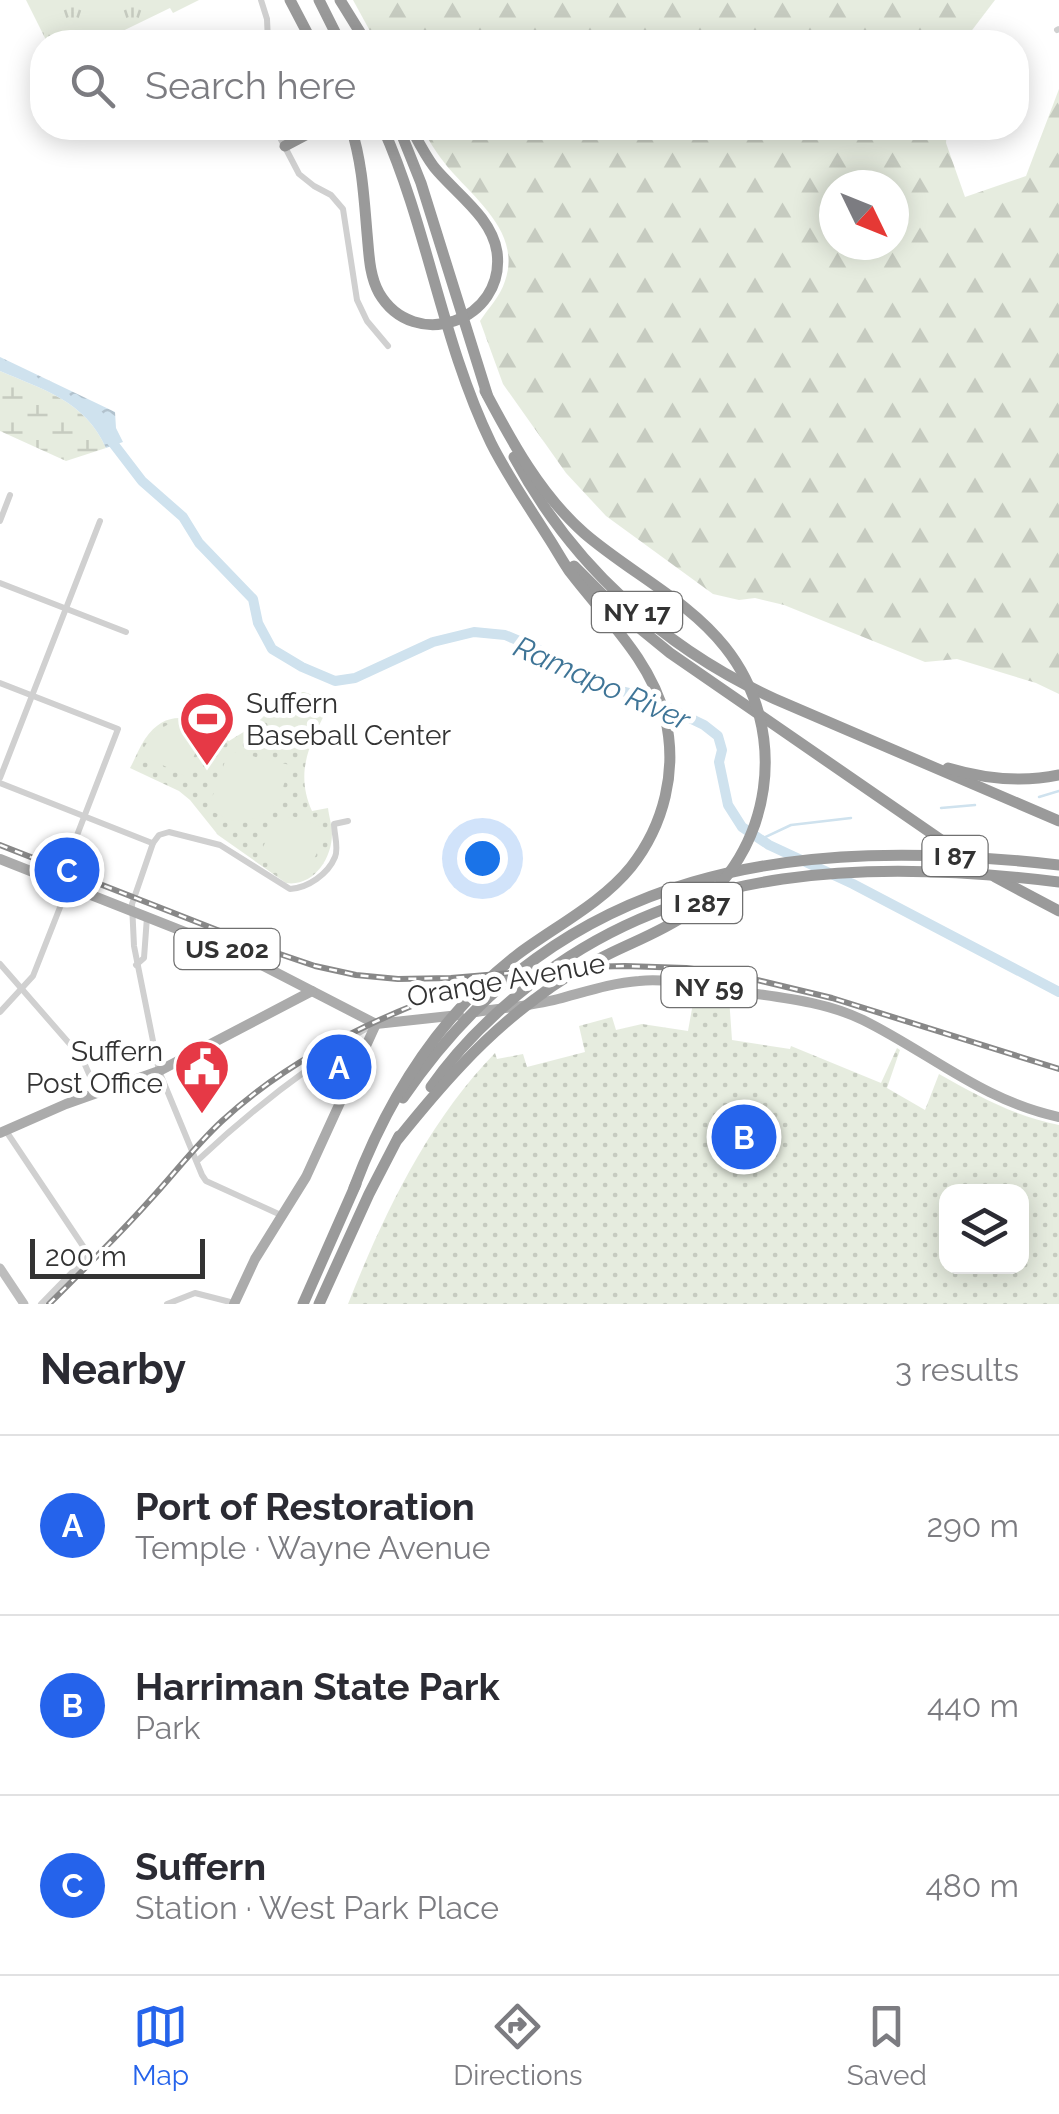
<!DOCTYPE html>
<meta charset="utf-8">
<style>
:root{--surface:#fff;--page:#f7f7f7;--text:#2b2b33;--muted:#7c7c81;--line:#e1e1e2;--accent:#2563eb}
body{margin:0;font-family:Raleway,sans-serif;background:var(--page);color:var(--text)}
.controls{position:absolute;right:30px;bottom:30px;display:grid;overflow:hidden;border-radius:20px;box-shadow:0 5px 25px #0003}
.controls button{width:90px;height:90px;display:grid;place-items:center;padding:0;border:0;border-bottom:2px solid var(--line);background:var(--surface);color:var(--text);font:50px sans-serif}
.compass{position:absolute;left:819px;top:170px;width:90px;height:90px;border-radius:50%;background:var(--surface);box-shadow:0 5px 25px #0003;rotate:133deg}
.scale{position:absolute;left:30px;bottom:25px;width:175px;box-sizing:border-box;padding-left:10px;border:5px solid #333;border-top:0;font-size:28px;line-height:35px;white-space:nowrap;color:#333;-webkit-text-stroke:8px #fff;paint-order:stroke}
.you{position:absolute;left:482px;top:858px;width:35px;height:35px;margin:-25px;border:8px solid #fff;border-radius:50%;background:#1a73e8;box-shadow:0 0 0 15px #1a73e833}
.badge{display:grid;place-items:center;width:65px;height:65px;border-radius:50%;background:var(--accent);color:#fff;font-size:32px;font-weight:700}
.pin{position:absolute;translate:-50% -50%;border:5px solid #fff;box-shadow:0 2px 10px #0006}
.list{margin:0;padding:0;list-style:none}
h2{display:flex;justify-content:space-between;align-items:center;height:130px;margin:0;padding:0 40px;font-size:42px}
h2 small{font-size:32px;font-weight:400;color:var(--muted)}
.list li{display:grid;grid-template-columns:65px 1fr auto;gap:30px;align-items:center;box-sizing:border-box;height:180px;padding:0 40px;border-top:2px solid var(--line)}
.list b{display:block;font-size:38px;white-space:nowrap}
.list p{margin:0;font-size:32px;white-space:nowrap;color:var(--muted)}
.list em{font-size:32px;font-style:normal;color:var(--muted)}
.icon{flex:none;width:55px;height:55px;fill:none;stroke:currentColor;stroke-width:2;stroke-linecap:round;stroke-linejoin:round}
.map{position:relative;flex:none;width:1059px;height:1304px;overflow:hidden}
.search{position:absolute;background:var(--surface);box-shadow:0 5px 25px #0003;left:30px;right:30px;top:30px;height:110px;display:flex;align-items:center;gap:25px;box-sizing:border-box;padding:0 35px;border-radius:40px;color:var(--muted);font-size:38px}
.sheet{height:670px;background:var(--surface)}
nav{display:flex;justify-content:space-around;align-items:center;box-sizing:border-box;height:140px;border-top:2px solid var(--line);background:var(--surface);font-size:28px;color:var(--muted)}
nav a{display:grid;justify-items:center;gap:5px}
nav .on{color:var(--accent)}
.map>svg:first-child{display:block}
.grass{fill:url(#grass-tufts)}
.forest{fill:url(#forest-firs);fill-rule:evenodd}
.wetland{fill:url(#wetland-marsh)}
.park{fill:url(#park-dots);fill-rule:evenodd}
.pitch{fill:#e6ecdf}
.water{fill:url(#water-ripples)}
.lines{fill:none;stroke-linecap:round;stroke-linejoin:round}
.stream{stroke:#cfe2ee;stroke-width:2.5}
.river{stroke:#cfe2ee;stroke-width:10}
.street{stroke:#d0d0d0;stroke-width:6}
.secondary{stroke:#bdbdbd;stroke-width:9}
.primary{stroke:#ababab;stroke-width:10}
.highway{stroke:#9a9a9a;stroke-width:11}
.rail-casing{stroke:#888;stroke-width:6}
.rail{stroke:#fff;stroke-width:2.5;stroke-dasharray:8;stroke-linecap:butt}
.labels{text-anchor:middle;dominant-baseline:central;stroke-width:10;stroke-linejoin:round;paint-order:stroke}
.shield{fill:#fff;stroke:#707070;stroke-width:2.5}
.shield-label{font-size:25px;font-weight:bold;fill:#333}
.poi-label{font-size:28px;fill:#333;stroke:#fff;text-anchor:start}
.street-label{font-size:28px;fill:#333;stroke:#fff}
.water-label{font-size:30px;font-style:italic;fill:#3f7597;stroke:#fff}
</style>
<div class="map">
<svg width="1059" height="1304" viewBox="0 0 1059 1304">
<defs>
<pattern id="grass-tufts" width="24" height="20" patternUnits="userSpaceOnUse" patternTransform="scale(2.5)"><rect width="24" height="20" fill="#e6ecdf"/><path d="M3 7l-1-3M5 7V3M7 7l1-3M15 17l-1-3M17 17v-4M19 17l1-3" fill="none" stroke="#c6cbc0"/></pattern>
<pattern id="forest-firs" width="22" height="20" patternUnits="userSpaceOnUse" patternTransform="scale(2.5)"><rect width="22" height="20" fill="#e6ecdf"/><path d="M5 1l3.5 6h-7zM16 11l3.5 6h-7z" fill="#c6cbc0"/></pattern>
<pattern id="wetland-marsh" width="20" height="14" patternUnits="userSpaceOnUse" patternTransform="scale(2.5)"><rect width="20" height="14" fill="#e6ecdf"/><path d="M1 5h8M5 5V1M11 12h8M15 12V8" fill="none" stroke="#c6cbc0"/></pattern>
<pattern id="park-dots" width="8" height="8" patternUnits="userSpaceOnUse" patternTransform="scale(2.5)"><rect width="8" height="8" fill="#e6ecdf"/><path d="M2 2h.1M6 6h.1" fill="none" stroke="#c6cbc0" stroke-width="1.8" stroke-linecap="round"/></pattern>
<pattern id="water-ripples" width="26" height="14" patternUnits="userSpaceOnUse" patternTransform="scale(2.5)"><rect width="26" height="14" fill="#cfe2ee"/><path d="M2 4q2-2 4 0t4 0M15 11q2-2 4 0t4 0" fill="none" stroke="#b2c2cd"/></pattern>
</defs>
<rect width="100%" height="100%" fill="#fff"/>
<path class="grass" d="M26,0H199L173,13L170,8L100,42H47Z"/>
<g class="forest">
<path d="M353,0H995L963,42H376Z"/>
<path d="M1059,89V694L1036,683L957,659L925,662L784,605L755,598L739,600L713,594L606,516L566,473L503,384L480,321C489,307 500,297 505,281C521,236 480,203 453,173C441,160 430,143 422,128H947L946,143L965,197L1026,176ZM834,185H894V245H834Z"/>
</g>
<path class="wetland" d="M0,371C44,390 85,401 106,448L66,461L0,431Z"/>
<g class="park">
<path d="M304,692L331,701C313,739 293,768 312,811L328,808C329,817 332,825 332,834C332,859 313,887 286,883L218,835L190,800L179,791L130,768C135,759 139,748 145,739C170,702 203,721 229,741C240,734 255,726 264,716C279,699 278,693 304,692Z"/>
<path d="M695,992L729,997L732,1040L790,1049L791,1046L881,1083L897,1048L900,1050L887,1088L925,1110L939,1074C978,1096 1014,1116 1059,1125V1304H348C384,1214 427,1123 495,1053L497,1059L523,1054L527,1067L585,1052L579,1026L612,1017L616,1030L642,1024L688,1031ZM946,1192H1022V1266H946Z"/>
</g>
<g class="pitch">
<path d="M305,693L326,703C319,719 314,741 295,746L265,721C276,700 281,696 305,693Z"/>
<path d="M174,721L193,722L207,727L185,776L144,756L143,749L153,733Z"/>
<path d="M234,752L290,765L278,803L256,818L231,821L208,809L228,753Z"/>
<path d="M292,816L329,830L306,874L295,880L259,856L273,825Z"/>
</g>
<path class="water" d="M0,357L115,412L116,428L123,442L106,448C85,401 44,390 0,371Z"/>
<g class="lines">
<g class="stream">
<path d="M1039,797L1059,791"/>
<path d="M941,808L975,805"/>
<path d="M761,839L791,825L851,818"/>
</g>
<path class="river" d="M106,434L142,481L183,517L199,543L253,599L258,623L272,649L302,667L335,681L355,678L433,642L474,632L505,635L534,647L601,686L646,697L704,725L718,736L722,750L719,762L728,805L742,827L769,845L853,884L1059,992"/>
<g class="street">
<path d="M261,0L267,19L268,42"/>
<path d="M1057,30L1059,29"/>
<path d="M275,128L299,174L314,186L331,195L343,209L357,300L367,321L388,346"/>
<path d="M0,521L10,495"/>
<path d="M0,583L126,632"/>
<path d="M0,683L118,729L69,856"/>
<path d="M0,778L100,521"/>
<path d="M0,783L152,843"/>
<path d="M153,843L132,904L134,946L159,1071L202,1175L206,1181L283,1216"/>
<path d="M153,843L159,835L169,832L220,845L290,889C308,888 328,874 335,857C339,848 334,834 334,824L348,821"/>
<path d="M0,964L82,1058L97,1092"/>
<path d="M136,965L144,958L147,917"/>
<path d="M0,1012L33,976L68,887"/>
<path d="M6,1131L89,1255L41,1304"/>
<path d="M197,1161C232,1128 268,1098 307,1070C328,1054 349,1037 373,1025"/>
<path d="M167,1304L195,1293L234,1303"/>
</g>
<path class="secondary" d="M0,1268L24,1304"/>
<g class="primary">
<path d="M0,859L238,953L376,1024L459,1015"/>
<path d="M476,1012C503,1008 531,1006 558,999C585,992 611,983 639,981C669,978 700,986 730,990C774,997 822,1000 863,1020C930,1053 983,1101 1059,1117"/>
<path d="M0,1133L66,1104L159,1071L312,991"/>
<path d="M234,1304L255,1259L306,1177L376,1024"/>
</g>
<g class="highway">
<path d="M290,0L312,42"/>
<path d="M319,0L340,42"/>
<path d="M340,0L366,42"/>
<path d="M351,128C362,161 364,198 367,233C369,253 369,275 379,293C414,353 506,321 497,252C492,217 455,193 434,167C425,155 418,141 411,128"/>
<path d="M399,128L421,183L487,394"/>
<path d="M285,146L319,128"/>
<path d="M514,457C572,565 663,648 775,699L1059,821"/>
<path d="M574,566L621,613L670,653L963,855"/>
<path d="M948,768C985,779 1021,783 1059,775"/>
<path d="M995,877L1059,911"/>
<path d="M431,1087C458,1048 493,1014 531,984C684,863 873,859 1059,882"/>
<path d="M403,1098C563,863 797,835 1059,865"/>
<path d="M398,1139C439,1088 481,1039 535,999C559,980 585,965 613,952C638,940 664,930 687,914C774,853 791,730 725,647C688,600 629,572 584,533C540,494 512,442 485,391"/>
<path d="M354,1188C388,1098 440,1015 517,955C554,927 601,904 631,867C664,825 678,770 665,717C651,660 605,618 570,572C563,562 557,551 550,540C530,508 508,477 491,443C442,342 428,229 383,128"/>
<path d="M303,1304L356,1184"/>
<path d="M319,1304L369,1194L399,1136"/>
</g>
<g class="rail-casing">
<g id="rail">
<path d="M0,845L271,951L315,966L356,975L398,979L451,978L583,967L625,966L686,968L732,974L832,998L1059,1069"/>
<path d="M49,1304C83,1270 118,1236 150,1200C174,1174 196,1145 222,1121C291,1057 380,1015 468,985"/>
</g>
</g>
<use href="#rail" class="rail"/>
</g>
<defs>
<g id="stadium-pin" transform="scale(2.875)"><path d="M0 17L-7.5 6A9.5 9.5 0 1 1 7.5 6Z" fill="#e63946" stroke="#fff"/><path d="M0-5a6.5 5 0 1 0 0 10a6.5 5 0 1 0 0-10ZM-3.5-1.8h7v3.6h-7Z" fill="#fff"/></g>
<g id="civic-pin" transform="scale(2.875)"><path d="M0 17L-7.5 6A9.5 9.5 0 1 1 7.5 6Z" fill="#e63946" stroke="#fff"/><path d="M-.6-6.5H3V-4.5H.6V-3L4-1V1h2V6H-6V1h2V-1L-.6-3ZM-1.2 2.5V6h2.4V2.5Z" fill="#fff"/></g>
</defs>
<g fill-rule="evenodd">
<use href="#stadium-pin" x="207" y="719"/>
<use href="#civic-pin" x="202" y="1067"/>
</g>
<g class="labels">
<g class="shield">
<rect x="592" y="592" width="90" height="40" rx="8"/>
<rect x="922.5" y="836" width="65" height="40" rx="8"/>
<rect x="662" y="883" width="80" height="40" rx="8"/>
<rect x="174.5" y="929" width="105" height="40" rx="8"/>
<rect x="661.5" y="967" width="95" height="40" rx="8"/>
</g>
<g class="shield-label">
<text x="637" y="612">NY 17</text>
<text x="955" y="856">I 87</text>
<text x="702" y="903">I 287</text>
<text x="227" y="949">US 202</text>
<text x="709" y="987">NY 59</text>
</g>
<g class="poi-label">
<text x="246" y="703">Suffern<tspan x="246" dy="32">Baseball Center</tspan></text>
<text x="163" y="1051" text-anchor="end">Suffern<tspan x="163" dy="32">Post Office</tspan></text>
</g>
<g class="street-label">
<text transform="translate(506 980) rotate(-10)">Orange Avenue</text>
</g>
<g class="water-label">
<text transform="translate(602 683) rotate(24)">Ramapo River</text>
</g>
</g>
</svg>
<div class="controls">
<button><svg class="icon" aria-label="layers" viewBox="0 0 24 24"><path d="M12 4l9 5-9 5-9-5zM3 14l9 5 9-5"/></svg></button>
</div>
<svg class="compass" viewBox="-18 -18 36 36"><path d="M0-13l5 13h-10z" fill="#e53935"/><path d="M0 13l5-13h-10z" fill="#7c7c81"/></svg>
<div class="scale">200 m</div>
<div class="you"></div>
<div class="pin badge" style="left:339px;top:1067px">A</div>
<div class="pin badge" style="left:744px;top:1137px">B</div>
<div class="pin badge" style="left:67px;top:870px">C</div>
<div class="search"><svg class="icon" aria-label="search" viewBox="0 0 24 24"><circle cx="10" cy="10" r="6"/><path d="M15 15l6 6"/></svg>Search here</div>
</div>
<section class="sheet">
<h2>Nearby<small>3 results</small></h2>
<ul class="list">
<li><span class="badge">A</span><div><b>Port of Restoration</b><p>Temple · Wayne Avenue</p></div><em>290 m</em></li>
<li><span class="badge">B</span><div><b>Harriman State Park</b><p>Park</p></div><em>440 m</em></li>
<li><span class="badge">C</span><div><b>Suffern</b><p>Station · West Park Place</p></div><em>480 m</em></li>
</ul>
</section>
<nav>
<a class="on"><svg class="icon" aria-label="map" viewBox="0 0 24 24"><path d="M3 6l6-2 6 2 6-2v14l-6 2-6-2-6 2zM9 4v14M15 6v14"/></svg>Map</a>
<a><svg class="icon" aria-label="directions" viewBox="0 0 24 24"><path d="M12 3l9 9-9 9-9-9zM9 14v-3h6M13 9l2 2-2 2"/></svg>Directions</a>
<a><svg class="icon" aria-label="saved" viewBox="0 0 24 24"><path d="M7 4h10v16l-5-4-5 4z"/></svg>Saved</a>
</nav>
